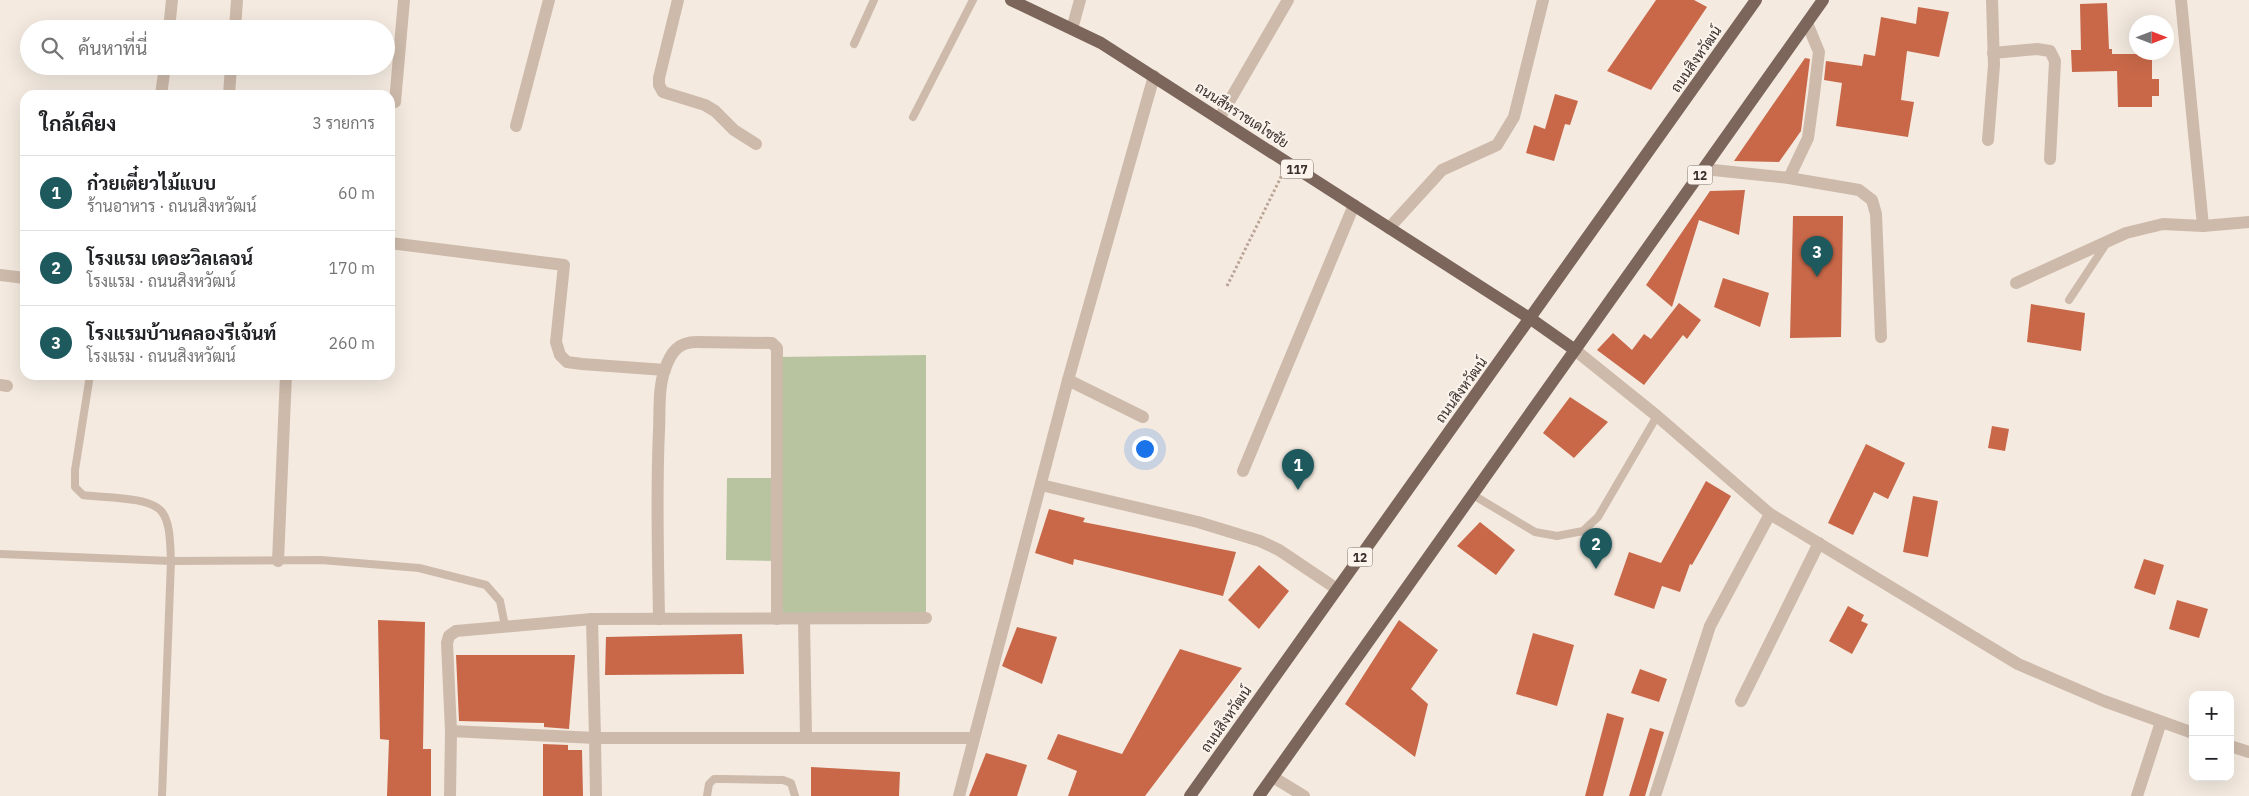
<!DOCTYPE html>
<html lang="th">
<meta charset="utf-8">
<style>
:root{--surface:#fff;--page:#f2f2f2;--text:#202124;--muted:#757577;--line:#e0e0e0;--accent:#1e595d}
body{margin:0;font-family:"IBM Plex Sans",Sarabun,sans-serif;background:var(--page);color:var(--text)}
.controls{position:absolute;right:15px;bottom:15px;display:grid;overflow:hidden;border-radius:10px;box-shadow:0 5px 20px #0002}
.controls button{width:45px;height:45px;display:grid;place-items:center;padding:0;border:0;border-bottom:1px solid var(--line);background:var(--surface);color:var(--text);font:25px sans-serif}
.compass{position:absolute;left:2129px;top:15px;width:45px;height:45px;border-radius:50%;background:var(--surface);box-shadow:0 5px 20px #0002;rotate:90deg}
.you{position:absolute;left:1144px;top:448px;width:18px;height:18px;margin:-12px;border:4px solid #fff;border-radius:50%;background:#1a73e8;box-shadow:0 0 0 8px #1a73e833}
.badge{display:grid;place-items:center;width:32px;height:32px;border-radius:50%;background:var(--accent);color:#fff;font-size:16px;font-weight:700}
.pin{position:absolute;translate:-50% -41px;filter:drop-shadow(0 1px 2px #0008)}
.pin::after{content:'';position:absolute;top:26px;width:18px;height:15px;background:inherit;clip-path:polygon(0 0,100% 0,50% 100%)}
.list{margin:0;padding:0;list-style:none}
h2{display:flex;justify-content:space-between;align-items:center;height:65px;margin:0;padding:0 20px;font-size:21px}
h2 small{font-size:16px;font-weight:400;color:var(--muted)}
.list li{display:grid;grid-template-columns:32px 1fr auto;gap:15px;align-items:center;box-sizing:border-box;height:75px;padding:0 20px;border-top:1px solid var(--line)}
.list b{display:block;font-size:19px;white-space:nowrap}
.list p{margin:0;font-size:16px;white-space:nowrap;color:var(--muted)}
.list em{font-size:16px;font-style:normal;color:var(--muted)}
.icon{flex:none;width:28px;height:28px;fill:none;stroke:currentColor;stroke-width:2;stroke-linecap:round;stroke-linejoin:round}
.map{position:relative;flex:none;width:2249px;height:796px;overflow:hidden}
.search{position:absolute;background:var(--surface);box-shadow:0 5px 20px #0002;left:20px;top:20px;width:375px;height:55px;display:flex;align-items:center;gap:12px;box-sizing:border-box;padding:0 18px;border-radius:28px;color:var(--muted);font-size:19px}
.panel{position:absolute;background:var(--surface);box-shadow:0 5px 20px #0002;left:20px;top:90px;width:375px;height:290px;border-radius:15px}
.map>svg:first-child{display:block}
.green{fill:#b7c49f}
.building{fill:#c86849}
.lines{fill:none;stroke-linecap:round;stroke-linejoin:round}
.path{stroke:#b9a495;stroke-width:3;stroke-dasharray:2.5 2.5;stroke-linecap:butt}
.service{stroke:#cdbaab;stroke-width:8}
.minor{stroke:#cdbaab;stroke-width:12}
.tertiary{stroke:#cdbaab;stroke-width:12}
.primary{stroke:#7c665b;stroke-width:12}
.labels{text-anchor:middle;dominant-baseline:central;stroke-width:4;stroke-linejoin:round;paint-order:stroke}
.shield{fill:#fbf4ed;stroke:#746a64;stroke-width:1}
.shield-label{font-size:12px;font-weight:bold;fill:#3a2f2a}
.street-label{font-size:14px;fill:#3a2f2a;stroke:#fbf4ed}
</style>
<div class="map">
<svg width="2249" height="796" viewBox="0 0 2249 796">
<rect width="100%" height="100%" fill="#f4eae0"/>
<path class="green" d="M926,355V618L777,619V561L726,560L727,478H777L778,357Z"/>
<g class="building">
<path d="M1656,0H1694L1707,7L1651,90L1607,71Z"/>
<path d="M2107,3L2109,49H2112V54H2152V79H2159V96H2152V107H2118L2117,71L2072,72L2071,50H2081L2080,4Z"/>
<path d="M1918,7L1949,12L1939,57L1907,51L1901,100L1914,102L1908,137L1836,126L1842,83L1824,80L1826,61L1862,66L1864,54L1875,56L1881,17L1916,24Z"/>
<path d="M1805,58L1810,59L1801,131L1779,162L1734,161Z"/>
<path d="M1555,94L1578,101L1570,125L1565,124L1554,161L1526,153L1534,125L1545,129Z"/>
<path d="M1745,190L1739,235L1699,220L1672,307L1646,285L1710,191Z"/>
<path d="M1793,216H1843L1841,337L1790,338Z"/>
<path d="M1723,278L1769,293L1760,327L1714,307Z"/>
<path d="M1679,303L1701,320L1687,339L1683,335L1644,385L1597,350L1613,333L1632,350L1644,334L1651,339Z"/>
<path d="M2031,304L2085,313L2081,351L2027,342Z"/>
<path d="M1570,397L1608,422L1574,458L1543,433Z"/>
<path d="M1992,426L2009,429L2005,451L1988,448Z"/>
<path d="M1866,444L1905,463L1888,499L1874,492L1853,535L1828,523Z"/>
<path d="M1706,481L1731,496L1692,565L1690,564L1680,592L1662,586L1654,609L1614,595L1629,552L1661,563Z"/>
<path d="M1913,496L1938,501L1928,557L1903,552Z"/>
<path d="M1049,509L1085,518L1083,522L1236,552L1223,596L1074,559L1073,565L1035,553Z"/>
<path d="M1480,522L1515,550L1496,575L1457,546Z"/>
<path d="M2144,559L2164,565L2155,595L2134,588Z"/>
<path d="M1259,565L1289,591L1259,629L1228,600Z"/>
<path d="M2177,600L2208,609L2199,638L2169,629Z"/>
<path d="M1848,606L1864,615L1861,621L1868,624L1852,654L1829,641Z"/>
<path d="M378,620L425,622L423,749H431V796H387L389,740L380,739Z"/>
<path d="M1399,620L1438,650L1411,689L1428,704L1415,757L1345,704Z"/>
<path d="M1017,627L1057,637L1042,684L1002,666Z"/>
<path d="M1533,633L1574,645L1557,706L1516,694Z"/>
<path d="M742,634L744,674L605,675L606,637Z"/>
<path d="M1180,649L1242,668L1145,796H1068L1077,771L1047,759L1058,734L1122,754Z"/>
<path d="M456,655H575L569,729L544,727V723L459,721Z"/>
<path d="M1640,669L1667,679L1659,702L1631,693Z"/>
<path d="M1607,713L1624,718L1603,796H1585Z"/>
<path d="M1650,728L1664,732L1645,796H1629Z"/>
<path d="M543,744L568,745V750H582L583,796H543Z"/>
<path d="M986,753L1027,765L1017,796H969Z"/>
<path d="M811,767L900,772L899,796H811Z"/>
</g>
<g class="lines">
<path class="path" d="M1227,286L1282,175"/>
<g class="service">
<path d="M854,44L874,0"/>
<path d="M913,117L973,0"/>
<path d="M2069,300L2106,244"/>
<path d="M90,375L75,470V487L83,495C102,498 150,496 162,512C171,524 170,546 171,561L162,796"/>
<path d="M1473,495L1535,532L1557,536L1583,531L1598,517L1657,416"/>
<path d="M0,554L171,561L321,560L419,568L486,585L500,601L505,626"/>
<path d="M707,796L709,784L714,779H723L783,780L791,783L795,796"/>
</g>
<g class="minor">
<path d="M678,0L659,78V85L663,92L705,105L715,111L734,130L756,144"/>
<path d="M2181,0L2203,226L2249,222"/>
<path d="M169,29L172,0"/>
<path d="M235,29L237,0"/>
<path d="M1072,29L1080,0"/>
<path d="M1993,53L2037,49L2050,51L2055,61L2050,159"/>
<path d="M161,95L165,66"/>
<path d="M229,95L231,66"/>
<path d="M395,102L404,0"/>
<path d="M1219,119L1288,0"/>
<path d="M516,126L549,0"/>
<path d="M1988,140L1994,65L1992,0"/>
<path d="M1704,169L1789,178L1859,190L1872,200L1876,214L1881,337"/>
<path d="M1789,178L1808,138L1814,94L1819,52L1807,23"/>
<path d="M1389,228L1442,170L1497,145L1514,117L1543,0"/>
<path d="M390,243L564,265L556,342L560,355L567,362L582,364L665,370"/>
<path d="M0,275L25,278"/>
<path d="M2016,283L2126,233L2163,224L2203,226"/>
<path d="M1575,350L1657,416L1770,514L2018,664L2104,701L2193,733"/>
<path d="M1068,380L1143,417"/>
<path d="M0,385L7,386"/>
<path d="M1243,471L1354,205"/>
<path d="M1041,485L1198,522L1260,541L1279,550L1337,589"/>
<path d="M278,561L286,375"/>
<path d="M659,619C658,556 656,493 659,431C660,411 658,388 665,369C671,352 678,342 697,342L772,343L777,348V619"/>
<path d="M804,619L806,737"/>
<path d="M1741,701L1819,543"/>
<path d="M451,731L595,738L592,619"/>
<path d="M2230,746L2249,752"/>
<path d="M1273,777L1304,796"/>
<path d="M450,796L451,731L447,643L449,636L456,631L592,619L926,618"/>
<path d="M596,796L595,738H974"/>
<path d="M1655,796L1710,626L1770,514"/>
<path d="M2137,796L2161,722"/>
</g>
<path class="tertiary" d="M959,796L1068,380L1154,76"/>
<g class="primary">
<path d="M1011,0L1101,43L1531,319L1575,350"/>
<path d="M1190,796L1756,0"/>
<path d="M1259,796L1823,0"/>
</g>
</g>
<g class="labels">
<g class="shield">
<rect x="1281" y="159.5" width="32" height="19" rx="4"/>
<rect x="1687.5" y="165.5" width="25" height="19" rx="4"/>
<rect x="1347.5" y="547.5" width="25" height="19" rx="4"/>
</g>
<g class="shield-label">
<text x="1297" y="169">117</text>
<text x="1700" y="175">12</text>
<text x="1360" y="557">12</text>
</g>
<g class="street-label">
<text transform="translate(1696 59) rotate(-55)">ถนนสิงหวัฒน์</text>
<text transform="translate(1242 115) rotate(33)">ถนนสีหราชเดโชชัย</text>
<text transform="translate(1461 390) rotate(-54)">ถนนสิงหวัฒน์</text>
<text transform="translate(1226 719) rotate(-55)">ถนนสิงหวัฒน์</text>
</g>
</g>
</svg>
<div class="controls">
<button>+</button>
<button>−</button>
</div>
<svg class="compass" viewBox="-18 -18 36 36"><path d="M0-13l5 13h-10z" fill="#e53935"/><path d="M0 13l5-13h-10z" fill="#757577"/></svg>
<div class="you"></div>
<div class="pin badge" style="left:1298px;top:490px">1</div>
<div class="pin badge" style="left:1596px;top:569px">2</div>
<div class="pin badge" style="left:1817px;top:277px">3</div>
<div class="search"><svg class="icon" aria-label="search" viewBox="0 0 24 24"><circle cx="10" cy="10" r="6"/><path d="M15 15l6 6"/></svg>ค้นหาที่นี่</div>
<section class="panel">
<h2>ใกล้เคียง<small>3 รายการ</small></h2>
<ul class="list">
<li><span class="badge">1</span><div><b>ก๋วยเตี๋ยวไม้แบบ</b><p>ร้านอาหาร · ถนนสิงหวัฒน์</p></div><em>60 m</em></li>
<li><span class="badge">2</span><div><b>โรงแรม เดอะวิลเลจน์</b><p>โรงแรม · ถนนสิงหวัฒน์</p></div><em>170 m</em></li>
<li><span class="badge">3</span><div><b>โรงแรมบ้านคลองรีเจ้นท์</b><p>โรงแรม · ถนนสิงหวัฒน์</p></div><em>260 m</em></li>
</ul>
</section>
</div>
